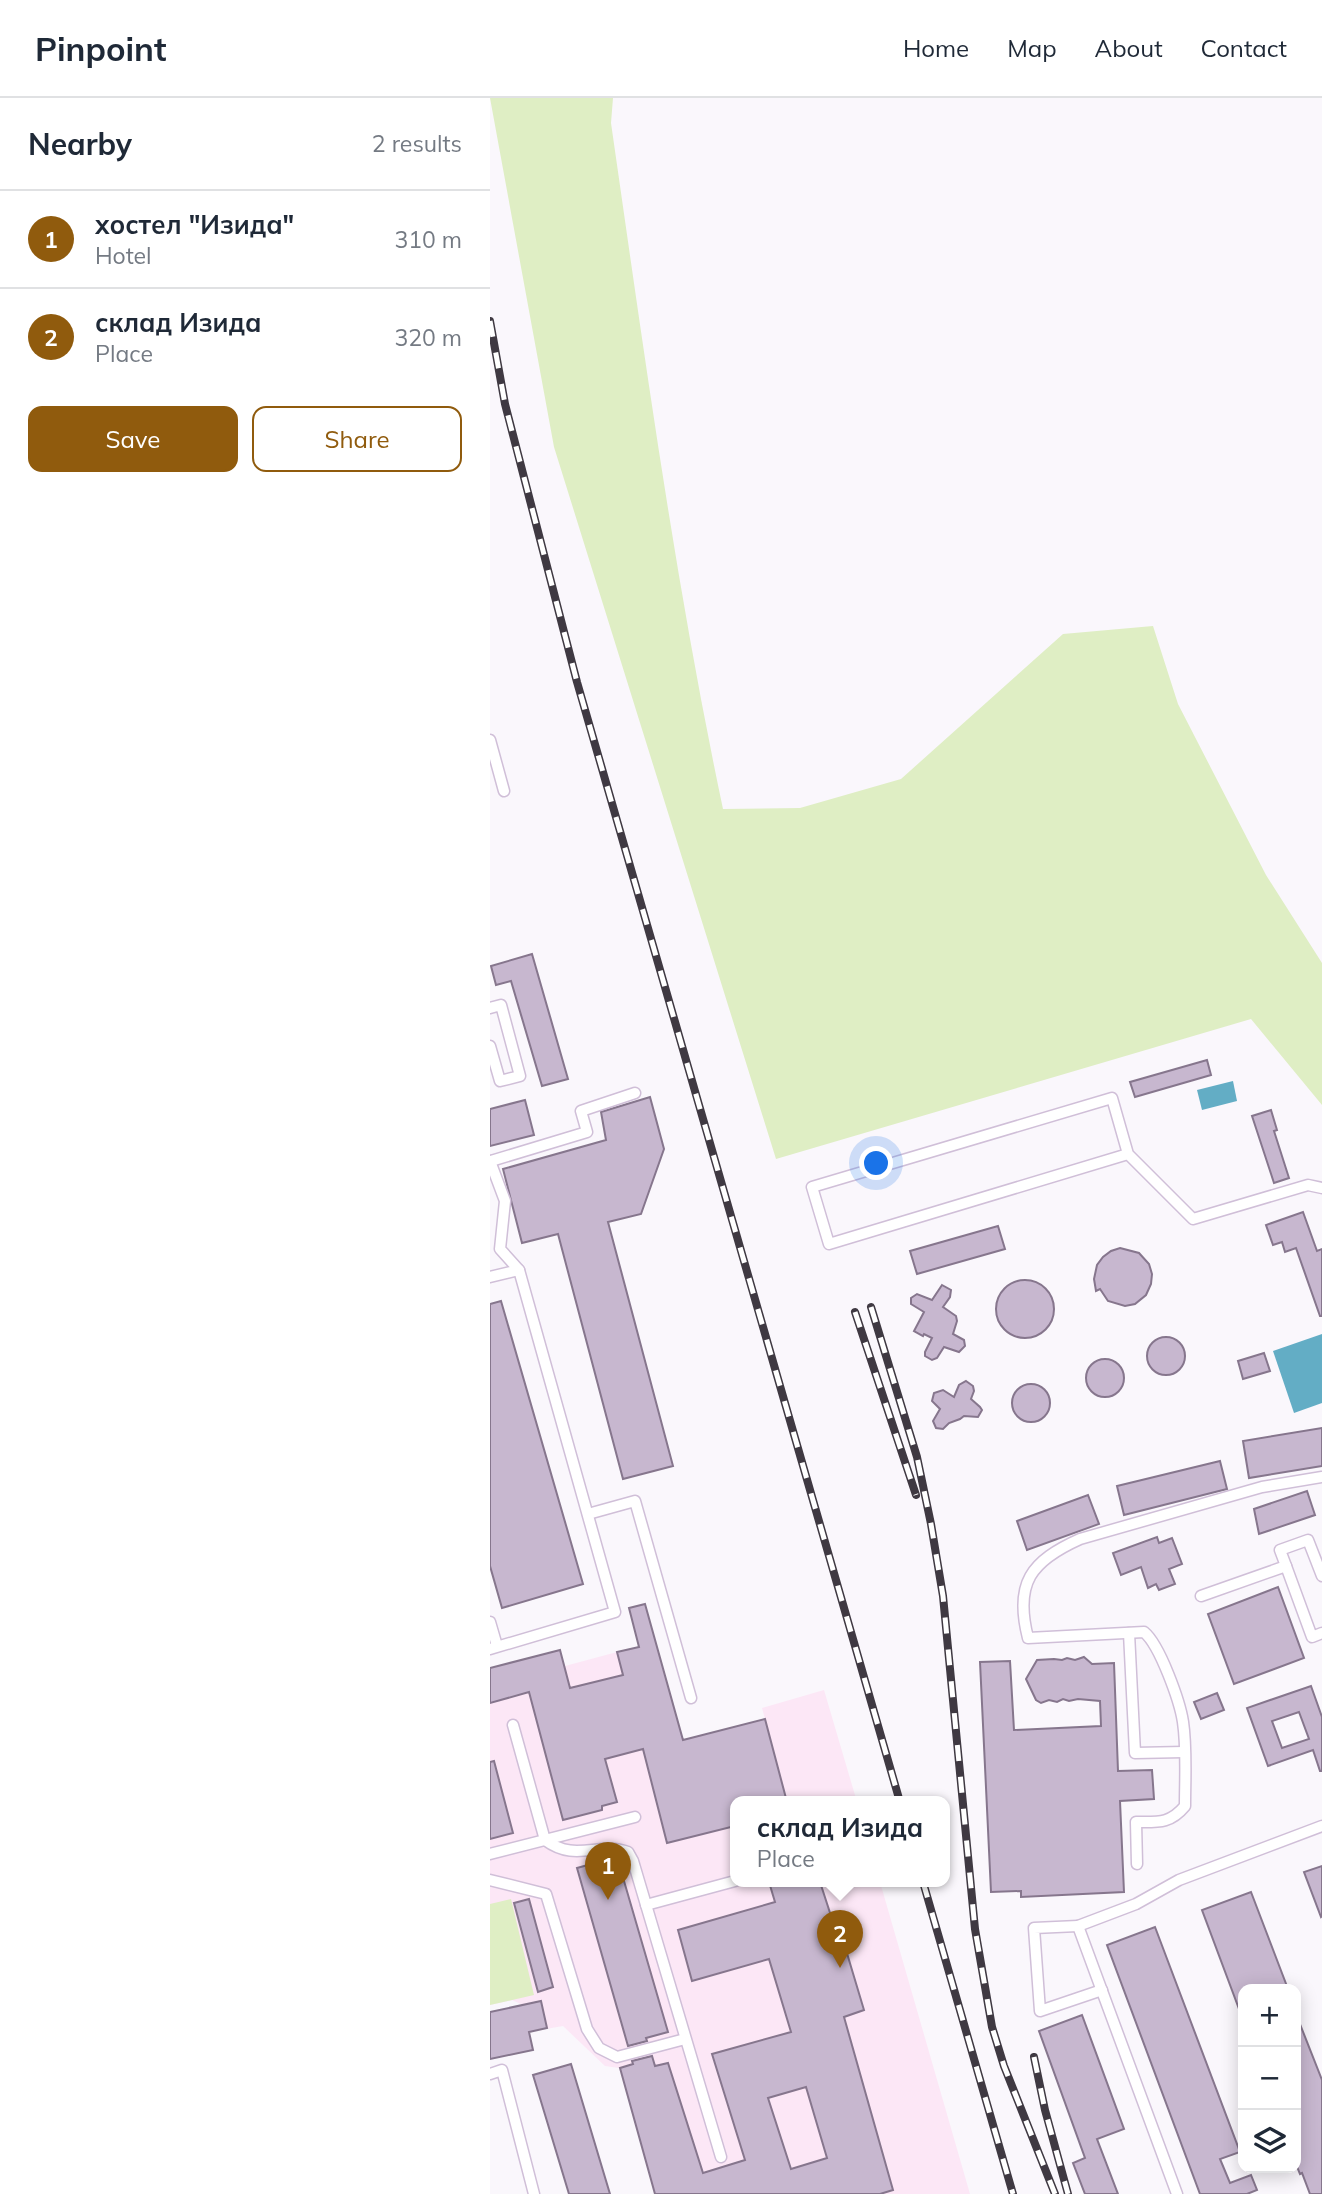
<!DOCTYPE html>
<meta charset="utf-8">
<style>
:root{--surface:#fff;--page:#f6f6f7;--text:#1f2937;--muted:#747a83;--line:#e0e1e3;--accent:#905b0d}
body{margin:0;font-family:Mulish,sans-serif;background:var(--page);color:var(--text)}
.controls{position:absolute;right:21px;bottom:21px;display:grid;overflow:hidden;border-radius:14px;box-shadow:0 4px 18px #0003}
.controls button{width:63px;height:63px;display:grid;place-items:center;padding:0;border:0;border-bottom:2px solid var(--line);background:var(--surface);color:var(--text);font:35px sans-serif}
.you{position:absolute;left:387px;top:1066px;width:24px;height:24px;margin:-18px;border:5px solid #fff;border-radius:50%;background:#1a73e8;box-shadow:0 0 0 10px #1a73e833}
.badge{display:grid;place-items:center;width:46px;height:46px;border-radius:50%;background:var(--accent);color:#fff;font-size:23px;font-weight:700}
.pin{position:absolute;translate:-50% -58px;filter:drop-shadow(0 2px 4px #0008)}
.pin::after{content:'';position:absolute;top:37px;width:24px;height:21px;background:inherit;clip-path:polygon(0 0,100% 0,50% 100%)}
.popup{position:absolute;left:240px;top:1698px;width:220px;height:91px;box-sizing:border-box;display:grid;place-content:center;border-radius:14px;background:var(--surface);filter:drop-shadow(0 2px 5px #0005);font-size:23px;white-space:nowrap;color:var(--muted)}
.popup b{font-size:26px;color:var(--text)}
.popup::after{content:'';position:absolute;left:50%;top:100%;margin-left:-14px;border:14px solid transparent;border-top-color:var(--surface)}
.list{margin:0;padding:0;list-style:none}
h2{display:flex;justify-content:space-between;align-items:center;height:91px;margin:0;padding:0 28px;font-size:30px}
h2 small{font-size:23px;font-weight:400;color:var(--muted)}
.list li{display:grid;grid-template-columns:46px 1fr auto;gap:21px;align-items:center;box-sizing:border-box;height:98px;padding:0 28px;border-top:2px solid var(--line)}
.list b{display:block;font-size:26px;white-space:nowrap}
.list p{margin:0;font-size:23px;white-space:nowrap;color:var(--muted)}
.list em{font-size:23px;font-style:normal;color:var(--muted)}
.actions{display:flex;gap:14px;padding:21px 28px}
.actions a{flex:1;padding:16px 0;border:2px solid var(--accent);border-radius:14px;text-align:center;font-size:24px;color:var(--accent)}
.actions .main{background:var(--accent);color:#fff}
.icon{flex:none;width:38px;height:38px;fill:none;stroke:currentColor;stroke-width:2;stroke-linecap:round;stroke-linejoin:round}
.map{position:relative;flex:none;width:832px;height:2096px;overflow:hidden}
header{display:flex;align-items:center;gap:42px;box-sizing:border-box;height:98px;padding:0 35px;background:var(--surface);border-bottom:2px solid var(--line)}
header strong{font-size:33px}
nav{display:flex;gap:38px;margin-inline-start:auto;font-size:24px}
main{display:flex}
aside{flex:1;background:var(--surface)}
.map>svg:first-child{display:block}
.commercial{fill:#fce7f6}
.green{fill:#dfeec4}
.water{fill:#63adc5}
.building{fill:#c7b7cf;stroke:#86768d;stroke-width:2;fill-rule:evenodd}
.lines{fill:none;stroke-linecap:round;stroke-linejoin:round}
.service-casing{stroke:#d0bfd8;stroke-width:13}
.service{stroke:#fff;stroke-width:10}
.rail-casing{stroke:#3f3942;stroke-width:8}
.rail{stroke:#fff;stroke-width:5;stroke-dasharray:16;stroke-linecap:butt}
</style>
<header>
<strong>Pinpoint</strong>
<nav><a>Home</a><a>Map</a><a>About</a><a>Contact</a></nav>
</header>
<main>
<aside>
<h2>Nearby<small>2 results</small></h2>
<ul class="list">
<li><span class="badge">1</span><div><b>хостел &quot;Изида&quot;</b><p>Hotel</p></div><em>310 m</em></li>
<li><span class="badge">2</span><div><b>склад Изида</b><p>Place</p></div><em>320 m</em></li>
</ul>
<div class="actions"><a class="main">Save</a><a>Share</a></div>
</aside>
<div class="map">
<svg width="832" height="2096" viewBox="0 0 832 2096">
<rect width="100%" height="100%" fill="#faf7fc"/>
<path class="commercial" d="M70,1552L75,1568L127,1554L154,1652L275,1621L272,1610L334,1592L367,1704H245V1784H390L480,2096H165L129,1970L115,1968L73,1928L39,1934L33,1907L22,1902L0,1907V1570Z"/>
<g class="green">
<path d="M0,0H123L121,25C154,254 185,484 233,711L310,710L411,681L573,536L663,528L688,606L776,777L832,865V1007L761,921L286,1061L64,349Z"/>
<path d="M21,1801L44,1897L0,1907V1806Z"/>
</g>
<g class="water">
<path d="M743,983L747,1003L712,1012L707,992Z"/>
<path d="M832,1236V1305L804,1315L783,1253Z"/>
</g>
<g class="building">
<path d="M42,856L78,981L52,988L21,883L6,887L1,868Z"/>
<path d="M717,962L721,977L645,999L640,984Z"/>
<path d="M160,999L174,1051L151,1116L118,1124L183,1368L133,1381L68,1136L32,1145L13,1071L116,1042L111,1014Z"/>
<path d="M35,1002L44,1037L0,1048V1011Z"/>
<path d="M781,1012L787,1032L784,1033L799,1080L784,1085L762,1018Z"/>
<path d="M813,1114L827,1153L832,1151V1218H830L806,1150L795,1154L792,1144L783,1147L776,1127Z"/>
<path d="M508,1128L515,1151L427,1176L420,1153Z"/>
<path d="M630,1150L649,1155L659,1166L662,1176L661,1186L656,1197L645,1206L635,1208L618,1203L610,1191L606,1193L604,1181L607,1167L613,1159L621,1153Z"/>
<circle cx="535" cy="1211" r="29"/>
<path d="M452,1187L461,1192L460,1199L453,1209L466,1218L467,1223L463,1236L474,1242L475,1248L469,1254L454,1249L447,1260L442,1262L435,1258V1254L442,1240L434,1236L433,1238L424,1233L434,1214L421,1206V1200L427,1196L442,1202Z"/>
<path d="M11,1203L93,1486L12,1510L0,1468V1206Z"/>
<circle cx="676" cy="1258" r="19"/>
<path d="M774,1255L780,1273L753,1281L748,1263Z"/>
<circle cx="615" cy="1280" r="19"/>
<path d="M476,1283L483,1288L484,1293L481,1301L490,1309L492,1312L488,1319L474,1318L470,1321L459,1325L453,1331L446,1330L443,1323L450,1311L442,1303L444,1295L453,1292L464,1299L469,1287Z"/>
<circle cx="541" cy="1305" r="19"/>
<path d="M832,1330V1368L759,1380L753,1343Z"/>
<path d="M730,1363L737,1391L634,1417L627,1388Z"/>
<path d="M817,1393L825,1417L769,1436L764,1411Z"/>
<path d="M598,1397L609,1426L537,1452L527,1423Z"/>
<path d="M667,1439L669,1445L682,1440L692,1466L679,1471L685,1486L669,1492L666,1486L658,1490L651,1469L631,1477L623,1455Z"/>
<path d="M788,1489L814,1560L744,1586L718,1516Z"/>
<path d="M155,1506L193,1642L275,1621L297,1704H245V1728L177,1745L153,1651L115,1661L127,1704L112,1708V1712L73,1722L39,1594L0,1605V1570L70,1552L80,1590L133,1577L127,1554L149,1549L139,1510Z"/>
<path d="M594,1559L602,1566L624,1565L628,1673L662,1672L664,1701L630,1703L634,1794L531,1799V1793L501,1794L490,1564L520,1563L524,1632L611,1628L610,1603L588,1601L579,1603L573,1601L567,1604L559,1602L551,1605L546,1602L536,1581L547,1562L564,1561L572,1562L577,1560L585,1562Z"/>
<path d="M821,1588L832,1619V1673H830L823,1652L778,1668L757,1610ZM809,1614L819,1641L792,1650L782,1623Z"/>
<path d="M727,1595L734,1612L711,1621L704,1604Z"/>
<path d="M4,1663L23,1735L0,1741V1664Z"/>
<path d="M127,1759L178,1934L156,1940L157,1943L138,1948L87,1770Z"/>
<path d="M832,1768V1818L831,1819L814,1774Z"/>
<path d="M279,1784H330L343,1824L347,1822L374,1912L354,1919L403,2092L390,2096H165L130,1970L143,1966L142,1963L162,1958L165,1968L178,1965L213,2075L255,2062L222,1956L301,1934L279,1861L202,1883L188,1832L285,1804ZM316,1989L337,2060L301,2071L278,2000Z"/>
<path d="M761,1794L798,1891H753L752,1919L712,1812Z"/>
<path d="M39,1801L63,1889L48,1894L24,1805Z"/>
<path d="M665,1829L750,2054L730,2061L740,2085L761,2077L767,2092L757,2096H710L617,1847Z"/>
<path d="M51,1903L57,1930L39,1934L43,1952L0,1961V1914Z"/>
<path d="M806,1916L832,1982V2096H820L812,2075L810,2076L806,2066Z"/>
<path d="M592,1917L634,2031L607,2041L628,2096H595L583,2065L595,2060L549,1933Z"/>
<path d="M81,1966L120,2096H79L43,1977Z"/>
</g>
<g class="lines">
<g class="service-casing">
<g id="service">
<path d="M0,642L14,693"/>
<path d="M0,910L11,907L30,978L10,983L0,948"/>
<path d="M638,1056L622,1000L322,1089L339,1146L638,1056L703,1121L818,1087L832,1090"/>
<path d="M0,1063L15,1103L10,1151L29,1172"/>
<path d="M1,1063L97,1034L91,1013L145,995"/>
<path d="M0,1179L29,1172L125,1514L0,1551"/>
<path d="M98,1416L145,1403L201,1600"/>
<path d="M796,1468L822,1539L832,1535"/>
<path d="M711,1498L796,1468L790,1452L818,1442L832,1478"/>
<path d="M0,1524L7,1548"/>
<path d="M639,1535L645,1655L694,1654"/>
<path d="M23,1627L55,1742C86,1765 108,1743 138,1754L143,1763L231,2059"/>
<path d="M0,1756L145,1719"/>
<path d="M647,1766L646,1724C668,1724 680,1726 695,1708C695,1680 697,1651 693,1624C690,1604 670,1547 654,1534L538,1540C524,1485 541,1463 590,1441L772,1389L832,1379"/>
<path d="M0,1782L56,1796L97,1931L109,1950L127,1959L195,1941"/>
<path d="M156,1807L245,1783"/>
<path d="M588,1828L544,1830L550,1913L612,1892"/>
<path d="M0,1976L12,1972L44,2096"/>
<path d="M687,2096L588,1828L646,1806L689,1782L832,1728"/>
</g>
</g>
<use href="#service" class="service"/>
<g class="rail-casing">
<g id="rail">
<path d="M0,223L15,306L87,584L410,1704"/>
<path d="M381,1209L427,1359L441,1426L453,1498L485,1831L502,1929L514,1968L565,2096"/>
<path d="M365,1214L426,1397"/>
<path d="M433,1784L523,2096"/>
<path d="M544,1959L555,2012L578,2096"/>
</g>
</g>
<use href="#rail" class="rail"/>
</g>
</svg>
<div class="controls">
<button>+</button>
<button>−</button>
<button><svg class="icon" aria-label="layers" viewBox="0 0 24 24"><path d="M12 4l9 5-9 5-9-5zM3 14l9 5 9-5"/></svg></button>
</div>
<div class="you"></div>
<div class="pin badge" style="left:118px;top:1802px">1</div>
<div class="pin badge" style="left:350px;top:1870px">2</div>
<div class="popup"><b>склад Изида</b>Place</div>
</div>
</main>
